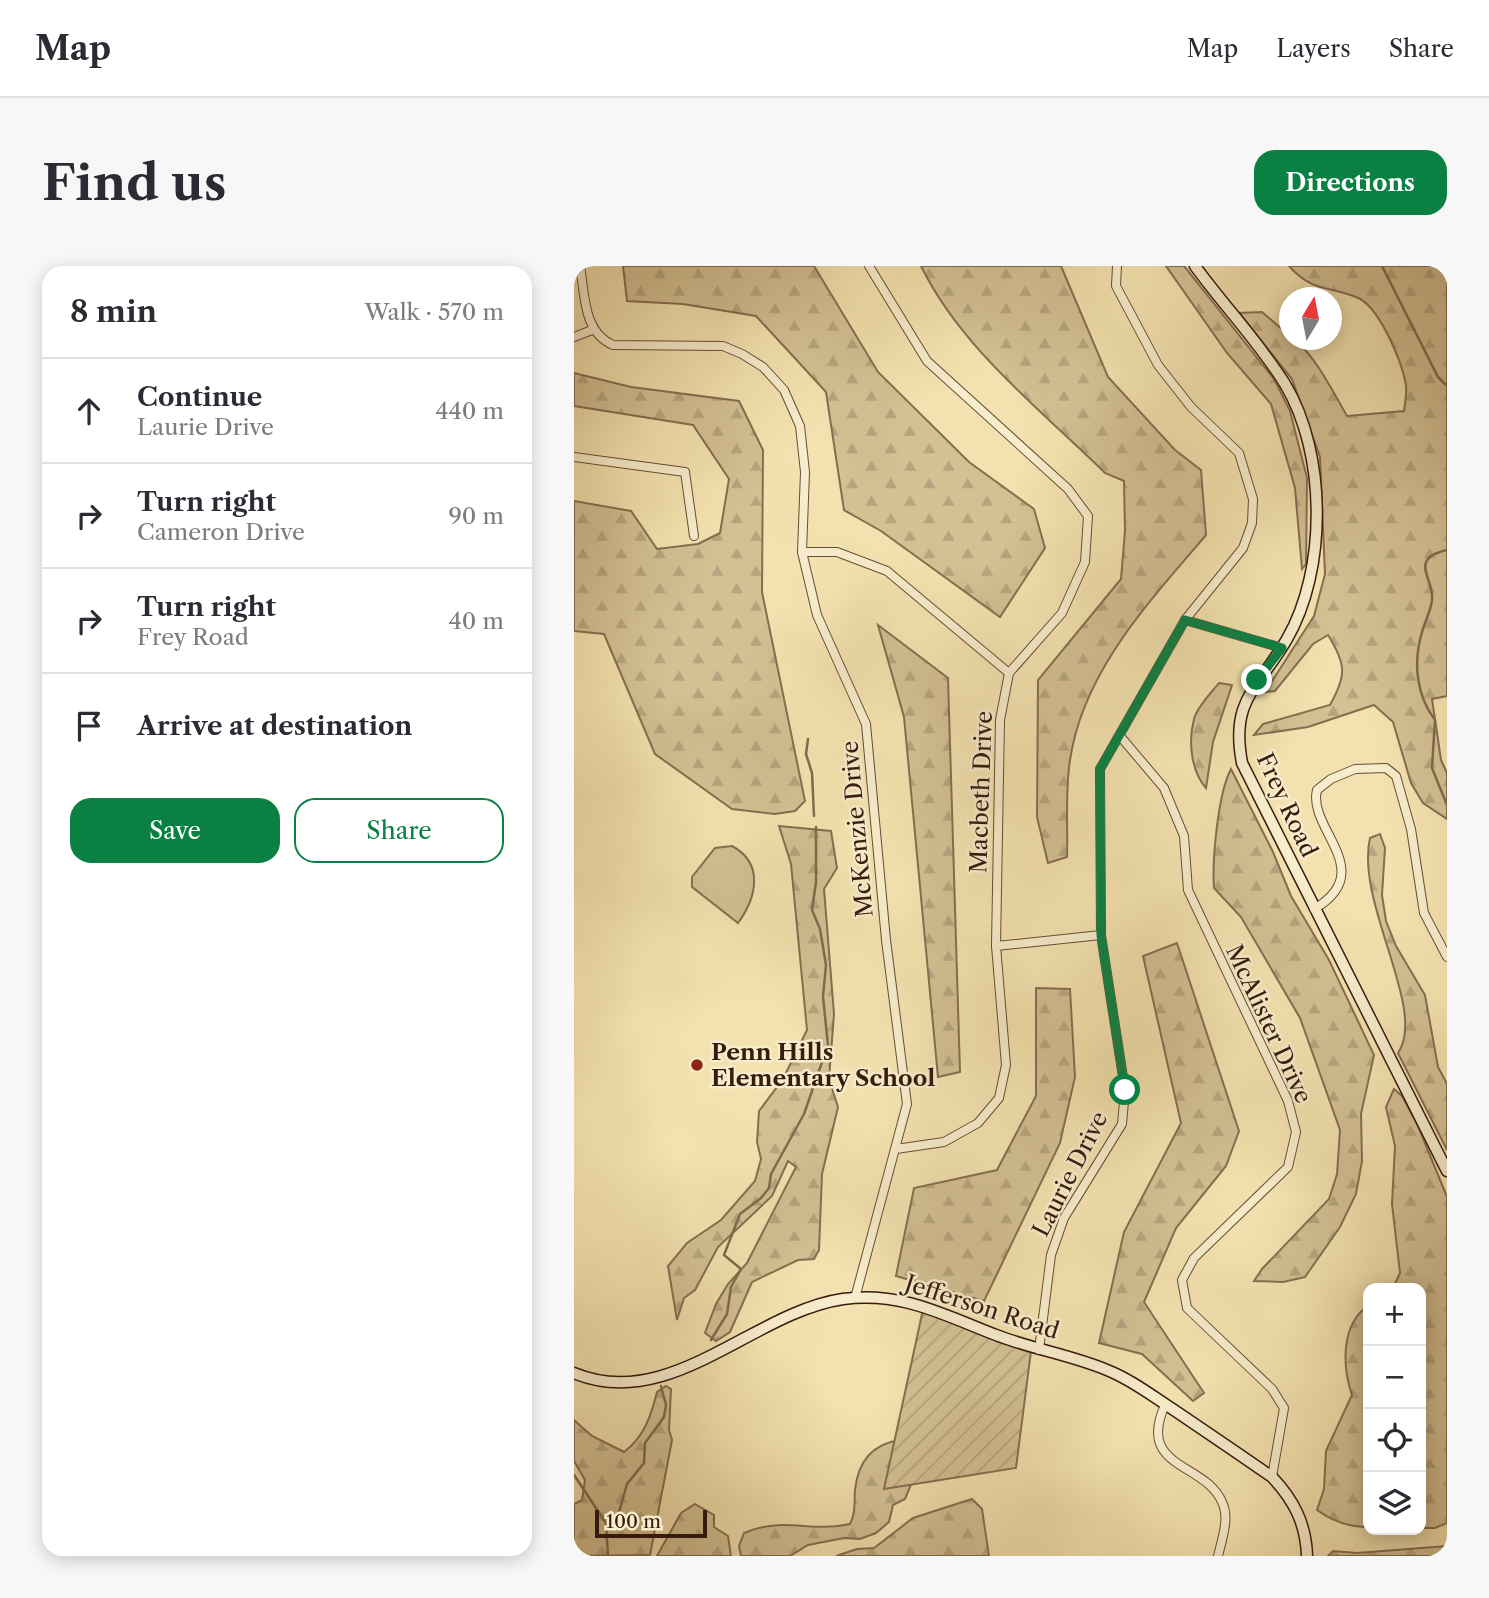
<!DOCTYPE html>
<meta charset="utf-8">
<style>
:root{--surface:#fff;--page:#f7f7f7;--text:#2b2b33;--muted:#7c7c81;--line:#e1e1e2;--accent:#0b8043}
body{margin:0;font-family:"Libre Caslon Text",serif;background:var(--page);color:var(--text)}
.controls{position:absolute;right:21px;bottom:21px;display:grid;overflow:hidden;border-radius:14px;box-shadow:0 4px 18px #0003}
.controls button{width:63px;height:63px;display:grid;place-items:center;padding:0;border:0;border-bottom:2px solid var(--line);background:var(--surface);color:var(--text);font:35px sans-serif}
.compass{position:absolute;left:705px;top:21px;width:63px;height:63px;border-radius:50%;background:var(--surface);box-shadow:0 4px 18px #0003;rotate:10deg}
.scale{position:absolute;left:21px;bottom:18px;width:112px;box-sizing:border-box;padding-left:7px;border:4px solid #371b0d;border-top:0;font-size:19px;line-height:24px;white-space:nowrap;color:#371b0d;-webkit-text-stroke:5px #f7eccb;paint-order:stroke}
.stop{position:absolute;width:21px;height:21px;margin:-16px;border:5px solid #0b8043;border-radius:50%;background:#fff}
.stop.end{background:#0b8043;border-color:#fff;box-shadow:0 2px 7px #0008}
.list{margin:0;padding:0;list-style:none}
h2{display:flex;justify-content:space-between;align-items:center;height:91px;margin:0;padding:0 28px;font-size:30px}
h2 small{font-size:23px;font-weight:400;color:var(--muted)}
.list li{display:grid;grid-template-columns:46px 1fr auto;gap:21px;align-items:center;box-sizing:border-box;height:105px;padding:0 28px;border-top:2px solid var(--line)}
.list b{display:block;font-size:26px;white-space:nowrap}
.list p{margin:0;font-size:23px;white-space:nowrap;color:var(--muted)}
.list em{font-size:23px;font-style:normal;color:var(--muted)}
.actions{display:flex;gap:14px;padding:21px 28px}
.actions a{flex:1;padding:16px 0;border:2px solid var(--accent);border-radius:21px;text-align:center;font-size:24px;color:var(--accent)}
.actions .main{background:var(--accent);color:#fff}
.icon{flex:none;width:38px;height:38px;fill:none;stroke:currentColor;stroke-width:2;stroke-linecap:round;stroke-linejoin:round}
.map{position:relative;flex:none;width:873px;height:1290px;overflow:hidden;border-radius:21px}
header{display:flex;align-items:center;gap:42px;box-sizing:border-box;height:98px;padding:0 35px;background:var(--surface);border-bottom:2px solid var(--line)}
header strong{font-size:33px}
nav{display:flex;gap:38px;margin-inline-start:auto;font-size:24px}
.intro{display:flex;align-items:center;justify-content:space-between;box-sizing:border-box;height:168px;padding:0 42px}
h1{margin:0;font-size:49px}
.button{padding:18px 32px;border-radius:21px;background:var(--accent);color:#fff;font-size:24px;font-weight:700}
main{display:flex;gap:42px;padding:0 42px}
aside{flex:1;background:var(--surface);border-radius:21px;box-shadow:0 4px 18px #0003}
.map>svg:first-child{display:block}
.grass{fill:#d3c093;stroke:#856e50;stroke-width:2}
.forest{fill:url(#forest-firs);stroke:#856e50;stroke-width:2}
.garden{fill:url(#garden-furrows);stroke:#856e50;stroke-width:2}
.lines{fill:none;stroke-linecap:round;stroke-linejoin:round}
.stream{stroke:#816a4d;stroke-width:2.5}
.street-casing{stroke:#664d36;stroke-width:10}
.secondary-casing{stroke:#371b0d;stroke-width:13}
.street{stroke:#f7eccb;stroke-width:8}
.secondary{stroke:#f7eccb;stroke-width:10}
.route{stroke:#0b8043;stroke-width:9}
.poi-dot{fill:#8f2418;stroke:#f7eccb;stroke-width:2.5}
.labels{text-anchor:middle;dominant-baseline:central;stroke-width:5;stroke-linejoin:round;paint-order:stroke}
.street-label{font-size:23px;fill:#371b0d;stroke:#f7eccb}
.poi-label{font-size:23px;font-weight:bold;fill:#371b0d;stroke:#f7eccb;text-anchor:start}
</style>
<header>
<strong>Map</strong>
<nav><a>Map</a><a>Layers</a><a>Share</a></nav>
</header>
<div class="intro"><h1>Find us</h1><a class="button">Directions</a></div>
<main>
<aside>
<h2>8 min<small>Walk · 570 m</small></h2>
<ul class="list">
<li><svg class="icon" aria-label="ahead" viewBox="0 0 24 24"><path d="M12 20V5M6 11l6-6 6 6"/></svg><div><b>Continue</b><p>Laurie Drive</p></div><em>440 m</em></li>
<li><svg class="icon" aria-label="right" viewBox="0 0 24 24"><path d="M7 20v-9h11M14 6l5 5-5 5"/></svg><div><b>Turn right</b><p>Cameron Drive</p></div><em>90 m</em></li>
<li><svg class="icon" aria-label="right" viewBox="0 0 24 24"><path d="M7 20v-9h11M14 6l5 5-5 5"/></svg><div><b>Turn right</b><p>Frey Road</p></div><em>40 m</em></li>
<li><svg class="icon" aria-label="arrive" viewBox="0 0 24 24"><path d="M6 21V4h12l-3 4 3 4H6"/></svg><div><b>Arrive at destination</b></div></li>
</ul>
<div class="actions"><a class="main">Save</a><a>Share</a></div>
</aside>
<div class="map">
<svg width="873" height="1290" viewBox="0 0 873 1290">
<defs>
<pattern id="forest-firs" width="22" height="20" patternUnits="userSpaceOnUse" patternTransform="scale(1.75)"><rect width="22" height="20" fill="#d3c093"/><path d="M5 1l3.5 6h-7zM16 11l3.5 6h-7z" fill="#b6a47e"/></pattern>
<pattern id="garden-furrows" width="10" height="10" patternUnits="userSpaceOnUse" patternTransform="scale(1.75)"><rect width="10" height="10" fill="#d3c093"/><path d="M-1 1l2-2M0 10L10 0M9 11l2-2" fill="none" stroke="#b6a47e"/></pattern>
</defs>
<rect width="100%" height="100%" fill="#f3e2af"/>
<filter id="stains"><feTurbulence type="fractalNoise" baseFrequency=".00286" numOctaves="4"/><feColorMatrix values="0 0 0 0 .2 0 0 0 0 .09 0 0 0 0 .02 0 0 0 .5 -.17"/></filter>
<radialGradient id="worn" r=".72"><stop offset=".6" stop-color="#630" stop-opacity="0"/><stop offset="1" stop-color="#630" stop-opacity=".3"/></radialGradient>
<path class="grass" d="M158,580C190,597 183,631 164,657L118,621V611L141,582Z"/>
<g class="forest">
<path d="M49,0H240L304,106L395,196L460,243L471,282L426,351L307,265L270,244L252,126L182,50L109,38L53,35Z"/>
<path d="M347,0H487L534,111L601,184L627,204L632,269C576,335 509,405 496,494C491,525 494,559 493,591L474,597L463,551L464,414L547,313L551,265L550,215L531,207C467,144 387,82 347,0Z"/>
<path d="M592,0H610L700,113L716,145L733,212L732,298L728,303L721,222L697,138L653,87Z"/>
<path d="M715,0H873V430L858,433L867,494L873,507V553L849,537L837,517L819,456L800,439L734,461L680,469L689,458L756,439C773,409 772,398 754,369L739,378L701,425L691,426L740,350L751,308L746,191L718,113L665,47L688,46L715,69L716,74C734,75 763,133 773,150L830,145C831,138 833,127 832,119C828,96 805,39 782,31C755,20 738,26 715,0Z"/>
<path d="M0,107L57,121L165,135L189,184L188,326L231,535L221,545L201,548L158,543L81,488L30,368L0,365V235L57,245L83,283L124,278L146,267L155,213L119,159L0,140Z"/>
<path d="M304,359L374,412L386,806L364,811L330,451Z"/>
<path d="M645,417L658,419L639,476L632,522C617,505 614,475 620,453C623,441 637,427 645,417Z"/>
<path d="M657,503L699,586L717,630L755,694L800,789L787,848L788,895L782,928L766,961L731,1011L709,1016L680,1015L688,1003L755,933L763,908L766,864L726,752L667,651L640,622C638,594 644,527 657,503Z"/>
<path d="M205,560L257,565L263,602L250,623L260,748L255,813L264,841L248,908L245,984L240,993L224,994L178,1016L156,1066L142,1075L131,1067L142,1038L154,1018L173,997L222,901L214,895L198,930L144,981L121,1024L110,1032L103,1054L94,1000L113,977L147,954L181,915L187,893L183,876L185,845L209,813L233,764L217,598Z"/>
<path d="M806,568L811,582L808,629L812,655L822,680L851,729L864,801L873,818V884L824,787C854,744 781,637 796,572Z"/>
<path d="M603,677L665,865L652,900L602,962L570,1036L630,1127L619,1135L568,1088L525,1077L550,966L607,857L569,690Z"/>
<path d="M462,722L496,723L501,811L486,877L410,1035L322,1010L340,922L423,904L462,830Z"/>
<path d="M820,823L828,830L844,860L873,931V1257L861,1262H847V1022H819L826,1007L818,938L821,880L812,841Z"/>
<path d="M794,1040V1261C776,1261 758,1255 743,1244L750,1223L752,1185L778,1129C768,1100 767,1058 794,1040Z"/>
<path d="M92,1120L97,1123L95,1164L98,1174L76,1289L0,1290V1238L8,1234L11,1214L0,1195V1154L18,1170L50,1186C70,1171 77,1150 83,1126Z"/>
<path d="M326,1174L341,1209L331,1233L319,1239L315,1256L302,1267L286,1273L270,1272L234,1279L216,1290H167L165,1280L170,1267C208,1250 237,1267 276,1258C282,1246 280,1237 281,1224C284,1196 298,1178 326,1174Z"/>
<path d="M398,1233L408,1243L415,1290H262L283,1283L300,1282L339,1252Z"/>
<path d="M121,1238L140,1249V1261L154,1270L157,1290H83L107,1247Z"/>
<path d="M873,1280V1290H754L759,1285L783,1287Z"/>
</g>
<path class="garden" d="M350,1039L457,1085L442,1202L310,1223Z"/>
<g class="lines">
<g class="stream">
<path d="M808,0L864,111L873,120"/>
<path d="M873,284C833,293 861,313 858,335C856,346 851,356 848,366C839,396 842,429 861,454L858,502L873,539"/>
<path d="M234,473L232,488L238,507L240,550"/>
<path d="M137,1074L153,1048L157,1021L167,1003L150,989L166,948L187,932L195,922L197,908L230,848L254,779L249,731L252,699L246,663L238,644L242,616V561"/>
<path d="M0,1209L32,1257L34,1290"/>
<path d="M34,1264L45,1246L53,1218L70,1197L71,1177L90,1151L92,1139L87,1120"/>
</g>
<g class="street-casing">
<g id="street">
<path d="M6,0C11,29 9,66 39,79L149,80L168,88L189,101L210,124L226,160L231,206L228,286L243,349L292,458L312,674L333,838L281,1032"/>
<path d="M295,0L353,95L494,223L514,250L511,296L488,347L435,407L426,454L422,680L432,799L425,832L404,857L370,876L322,883"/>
<path d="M0,71L18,64"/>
<path d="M0,191L111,206L120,270"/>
<path d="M228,286H263L313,305L435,407"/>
<path d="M611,354L708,382"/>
<path d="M546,470L590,522L610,570L614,624L714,835L722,866L714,901L620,992L608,1014L613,1042L698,1123L710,1142L698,1211"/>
<path d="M740,643C805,605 733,563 743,524L757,513L781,503L812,502L822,510L837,563L850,647L873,691"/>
<path d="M422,680L527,669"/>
<path d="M465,1084L477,989L490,952L548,858L551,824L527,669L526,503L611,354L669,282L678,257L679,233L665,187L617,141L584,99L542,20L543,0"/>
<path d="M591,1139C562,1203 631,1196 648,1236C656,1252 648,1273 644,1290"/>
</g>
</g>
<g class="secondary-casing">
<g id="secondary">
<path d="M621,0C650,40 685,76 711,118C753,188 753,304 713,373C684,423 656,433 668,497L873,905"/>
<path d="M0,1107C96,1147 179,1046 269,1033C327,1025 370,1049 422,1069C458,1083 497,1089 533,1104C556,1113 577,1129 597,1142C631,1165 665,1188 698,1211C720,1234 732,1258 733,1290"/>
</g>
</g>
<use href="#street" class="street"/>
<use href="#secondary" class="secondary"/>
</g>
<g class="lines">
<path class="route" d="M551,824L527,669L526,503L611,354L708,382L683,414"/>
</g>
<circle class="poi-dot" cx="123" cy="799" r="7"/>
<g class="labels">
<g class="street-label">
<text transform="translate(407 526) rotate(-88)">Macbeth Drive</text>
<text transform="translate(713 539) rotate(65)">Frey Road</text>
<text transform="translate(283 563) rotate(-95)">McKenzie Drive</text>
<text transform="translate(695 758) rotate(65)">McAlister Drive</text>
<text transform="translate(496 908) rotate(-63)">Laurie Drive</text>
<text transform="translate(408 1041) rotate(18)">Jefferson Road</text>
</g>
<g class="poi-label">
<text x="137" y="786">Penn Hills<tspan x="137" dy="26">Elementary School</tspan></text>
</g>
</g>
<rect width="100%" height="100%" filter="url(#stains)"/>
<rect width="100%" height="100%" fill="url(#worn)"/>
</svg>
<div class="controls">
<button>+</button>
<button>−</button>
<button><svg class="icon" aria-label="locate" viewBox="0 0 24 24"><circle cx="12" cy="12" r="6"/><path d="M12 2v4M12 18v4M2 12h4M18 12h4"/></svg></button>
<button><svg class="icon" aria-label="layers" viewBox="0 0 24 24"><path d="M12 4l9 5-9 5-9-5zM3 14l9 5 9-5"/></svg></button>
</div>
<svg class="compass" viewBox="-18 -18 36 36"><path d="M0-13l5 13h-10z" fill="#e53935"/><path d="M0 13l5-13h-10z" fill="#7c7c81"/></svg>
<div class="scale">100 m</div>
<div class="stop" style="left:551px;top:824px"></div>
<div class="stop end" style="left:683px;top:414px"></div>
</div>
</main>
